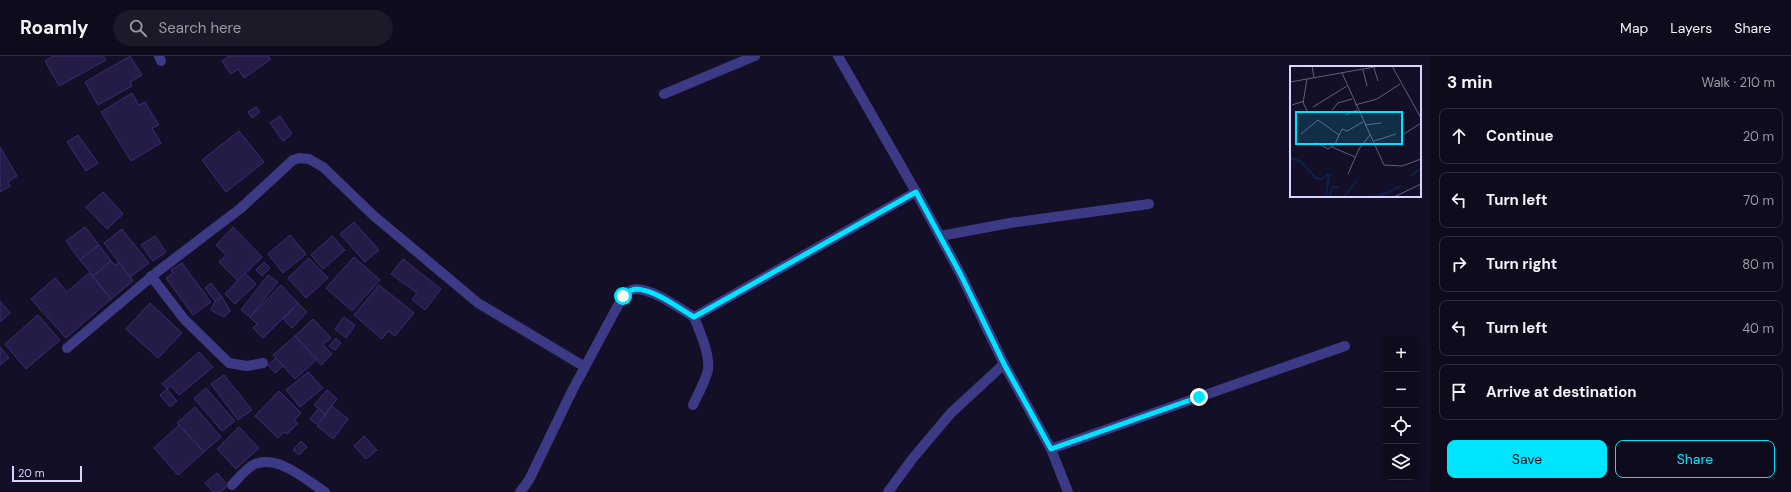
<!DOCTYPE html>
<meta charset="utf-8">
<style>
:root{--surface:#0e0b1c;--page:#1c1929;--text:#f1f3f6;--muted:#9b9ba3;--line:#2e2b3b;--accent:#00e5ff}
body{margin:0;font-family:"DM Sans",sans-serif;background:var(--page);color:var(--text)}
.controls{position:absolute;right:12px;bottom:12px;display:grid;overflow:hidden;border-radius:8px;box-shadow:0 2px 6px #0003}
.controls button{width:36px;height:36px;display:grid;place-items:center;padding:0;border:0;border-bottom:1px solid var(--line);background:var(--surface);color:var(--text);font:20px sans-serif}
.scale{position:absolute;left:12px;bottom:10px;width:70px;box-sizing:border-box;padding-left:4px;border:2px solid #d9d4ff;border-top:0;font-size:11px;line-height:14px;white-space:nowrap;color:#d9d4ff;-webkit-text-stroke:3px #130f26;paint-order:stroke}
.stop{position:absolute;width:12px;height:12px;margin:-9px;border:3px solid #00e5ff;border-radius:50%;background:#fff}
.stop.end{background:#00e5ff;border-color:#fff;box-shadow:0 1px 4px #0008}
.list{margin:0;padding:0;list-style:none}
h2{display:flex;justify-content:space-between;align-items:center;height:52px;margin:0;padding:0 16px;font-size:17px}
h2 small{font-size:13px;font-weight:400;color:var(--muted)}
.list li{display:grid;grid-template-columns:26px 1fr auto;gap:12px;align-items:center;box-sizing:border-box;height:56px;margin:0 8px 8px;padding:0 8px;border:1px solid var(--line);border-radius:8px}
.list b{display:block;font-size:15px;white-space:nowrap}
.list em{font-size:13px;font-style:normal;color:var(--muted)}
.actions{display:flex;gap:8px;padding:12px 16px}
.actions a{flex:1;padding:9px 0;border:1px solid var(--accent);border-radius:8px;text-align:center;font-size:14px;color:var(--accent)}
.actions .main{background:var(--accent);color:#111}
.icon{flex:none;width:22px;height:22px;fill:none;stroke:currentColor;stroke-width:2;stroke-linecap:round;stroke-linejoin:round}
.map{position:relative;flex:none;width:1431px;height:436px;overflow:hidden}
header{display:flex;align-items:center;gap:24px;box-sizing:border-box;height:56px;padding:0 20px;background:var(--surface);border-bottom:1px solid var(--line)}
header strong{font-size:19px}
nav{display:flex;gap:22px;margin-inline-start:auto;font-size:14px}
.search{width:280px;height:36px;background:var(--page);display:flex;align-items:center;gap:10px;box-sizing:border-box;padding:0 14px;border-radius:22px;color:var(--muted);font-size:15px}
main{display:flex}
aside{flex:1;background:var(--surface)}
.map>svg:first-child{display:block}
.building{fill:#241b47;stroke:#3b2d73}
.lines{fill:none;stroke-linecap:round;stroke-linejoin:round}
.street{stroke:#3d3a85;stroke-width:10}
.route{stroke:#00e5ff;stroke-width:5}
.inset-river{fill:none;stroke:#0c2248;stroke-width:2}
.inset-road{fill:none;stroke:#625e7d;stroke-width:1}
.view{fill:#00e5ff;fill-opacity:0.15;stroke:#00e5ff;stroke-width:2}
.inset-edge{fill:none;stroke:#d9d4ff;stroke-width:2}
</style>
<header>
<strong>Roamly</strong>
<div class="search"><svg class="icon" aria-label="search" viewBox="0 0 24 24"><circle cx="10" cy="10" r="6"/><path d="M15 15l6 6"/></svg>Search here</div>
<nav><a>Map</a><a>Layers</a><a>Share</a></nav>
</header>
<main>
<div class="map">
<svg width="1431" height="436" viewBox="0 0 1431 436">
<rect width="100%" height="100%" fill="#130f26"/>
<g class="building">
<path d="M53,0H103L106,4L59,30L45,5Z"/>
<path d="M130,0L142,19L130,26L132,30L98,49L85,26Z"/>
<path d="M268,0L271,3L244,22L238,13L231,18L222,5L229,0Z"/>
<path d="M132,37L139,49L145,46L159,69L152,72L161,87L131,105L101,56Z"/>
<path d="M256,51L260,56L252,62L248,56Z"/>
<path d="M280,60L292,78L283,85L270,67Z"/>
<path d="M239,75L264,106L226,136L202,104Z"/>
<path d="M78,79L98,107L86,115L67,86Z"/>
<path d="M0,91L17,120L8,126L10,130L0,136Z"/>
<path d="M103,136L123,158L107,173L86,151Z"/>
<path d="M354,166L379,194L365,206L340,178Z"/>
<path d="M85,171L99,189L80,204L66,185Z"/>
<path d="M233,171L262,201L238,225L219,206L226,199L216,189Z"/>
<path d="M122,173L149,207L130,221L104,187Z"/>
<path d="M290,179L306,198L283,217L268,198Z"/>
<path d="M155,180L166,196L153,205L141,189Z"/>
<path d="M332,180L345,194L323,213L311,199Z"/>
<path d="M99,189L111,205L93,220L80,204Z"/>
<path d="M354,201L380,224L352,255L326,232Z"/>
<path d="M309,202L328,222L306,242L288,222Z"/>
<path d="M403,203L441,233L425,254L412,244L417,237L391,218Z"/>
<path d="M111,205L115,209L119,206L133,225L111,243L93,220Z"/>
<path d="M264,206L270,212L262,220L256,214Z"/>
<path d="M182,207L211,246L193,259L166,222L173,217L171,214Z"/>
<path d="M89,217L111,243L66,282L31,243L55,222L67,236Z"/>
<path d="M245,217L256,228L235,248L225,238Z"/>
<path d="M268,219L278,226L250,261L241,254Z"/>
<path d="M211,227L222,241L215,245L205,232Z"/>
<path d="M281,229L298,247L263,282L253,272L257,268L250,261Z"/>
<path d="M379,229L414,257L395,280L388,275L382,283L354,259Z"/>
<path d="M222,241L230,255L224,261L211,254L215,245Z"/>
<path d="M0,245L10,257L0,266Z"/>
<path d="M150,247L182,277L158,302L126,273Z"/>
<path d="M298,247L307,256L292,272L283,263Z"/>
<path d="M38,259L60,284L26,313L5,288Z"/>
<path d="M344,261L355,269L346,282L335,273Z"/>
<path d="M313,263L331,282L323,289L332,298L321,309L295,280Z"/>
<path d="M295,280L317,303L295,323L273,299Z"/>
<path d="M336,282L341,287L335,294L329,290Z"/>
<path d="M0,291L9,302L0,309Z"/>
<path d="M199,296L213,311L179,339L171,330L167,333L162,328Z"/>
<path d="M276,302L283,310L275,317L268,309Z"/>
<path d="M308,316L323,332L300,351L286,334Z"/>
<path d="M224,319L252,354L238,364L211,328Z"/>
<path d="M206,332L235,365L222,375L194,342Z"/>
<path d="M167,333L177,345L170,351L160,339Z"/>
<path d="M327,334L337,343L325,358L314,349Z"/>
<path d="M279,335L301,357L294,364L298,367L287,378L284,376L278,382L255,360Z"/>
<path d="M332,350L348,363L333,383L317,370Z"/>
<path d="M195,351L221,381L204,396L177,367Z"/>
<path d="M318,353L325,358L316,368L310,363Z"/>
<path d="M179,369L204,396L178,419L154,392Z"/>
<path d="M239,371L259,392L236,413L217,393Z"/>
<path d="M364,380L377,394L366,403L354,390Z"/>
<path d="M301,385L307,391L299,399L293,394Z"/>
<path d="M217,417L228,429L221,436H213L205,427Z"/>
</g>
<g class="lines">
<g class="street">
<path d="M159,0L161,5"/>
<path d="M838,0L916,136L961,219L1004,308L1051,393L1068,436"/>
<path d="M664,38L755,0"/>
<path d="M940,180L1010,167L1149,148"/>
<path d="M151,220L184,263L229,307L247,310L263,307"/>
<path d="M694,261L916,136"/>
<path d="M67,292L157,216L241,152L293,104L299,102L309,103L323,111L374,160L478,247L585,311"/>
<path d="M1051,393L1345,290"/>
<path d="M232,429C239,422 246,412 255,408C279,399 306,424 325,436"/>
<path d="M520,436L529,424L572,335L623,240C627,236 631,233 637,233C657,235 677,251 694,261C700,276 710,298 708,314C705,326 698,338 693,349"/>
<path d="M888,436L913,402L951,357L1004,308"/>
</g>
</g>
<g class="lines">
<path class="route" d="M623,240C627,236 631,233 637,233C657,235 677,251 694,261L916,136L961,219L1004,308L1051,393L1199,341"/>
</g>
<g transform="translate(1290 10)">
<rect width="131" height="131" fill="#130f26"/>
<path class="inset-river" d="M0,92L10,95L26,112L32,113L38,108L42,109M121,110L131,102M36,131L39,108M39,131L43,121H48M54,131L67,114M81,131L92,129L111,120"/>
<path class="inset-road" d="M22,0L24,12M102,0L131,52M84,2L88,15M73,4L77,20M52,7L94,99L112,100L131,93M17,13L13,37L18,46M0,16L90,0M2,39L14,35M65,39L87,33L110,18M23,41L57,20M42,44L48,37L62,33M55,49L67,44M75,59L91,57M11,68L28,54L49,69M114,68L131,57M84,75L106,68M23,78L27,77L38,83L45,78L52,63L57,65L73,56M42,81L65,91M58,108L69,83L80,69M104,131L131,118"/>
<path class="view" d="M6,46H112V78H6Z"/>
<rect width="131" height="131" class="inset-edge"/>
</g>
</svg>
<div class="controls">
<button>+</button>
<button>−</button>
<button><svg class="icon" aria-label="locate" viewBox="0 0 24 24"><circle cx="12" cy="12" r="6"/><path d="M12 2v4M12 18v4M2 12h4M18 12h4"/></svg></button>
<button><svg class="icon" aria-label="layers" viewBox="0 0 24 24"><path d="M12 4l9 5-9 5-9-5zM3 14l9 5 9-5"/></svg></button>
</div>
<div class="scale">20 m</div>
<div class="stop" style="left:623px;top:240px"></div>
<div class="stop end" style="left:1199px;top:341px"></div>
</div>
<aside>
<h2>3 min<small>Walk · 210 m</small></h2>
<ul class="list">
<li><svg class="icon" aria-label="ahead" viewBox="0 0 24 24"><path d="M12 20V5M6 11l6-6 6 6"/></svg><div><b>Continue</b></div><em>20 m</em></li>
<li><svg class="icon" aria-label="left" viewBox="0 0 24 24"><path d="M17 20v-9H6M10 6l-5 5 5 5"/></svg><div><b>Turn left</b></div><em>70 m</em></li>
<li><svg class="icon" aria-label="right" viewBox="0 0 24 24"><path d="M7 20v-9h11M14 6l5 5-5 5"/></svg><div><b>Turn right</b></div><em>80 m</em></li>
<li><svg class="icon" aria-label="left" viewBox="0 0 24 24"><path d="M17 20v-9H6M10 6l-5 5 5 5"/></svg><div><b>Turn left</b></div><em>40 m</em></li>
<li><svg class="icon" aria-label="arrive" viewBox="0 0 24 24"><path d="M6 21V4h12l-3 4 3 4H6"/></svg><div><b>Arrive at destination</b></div></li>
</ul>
<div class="actions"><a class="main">Save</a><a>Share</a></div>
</aside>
</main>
